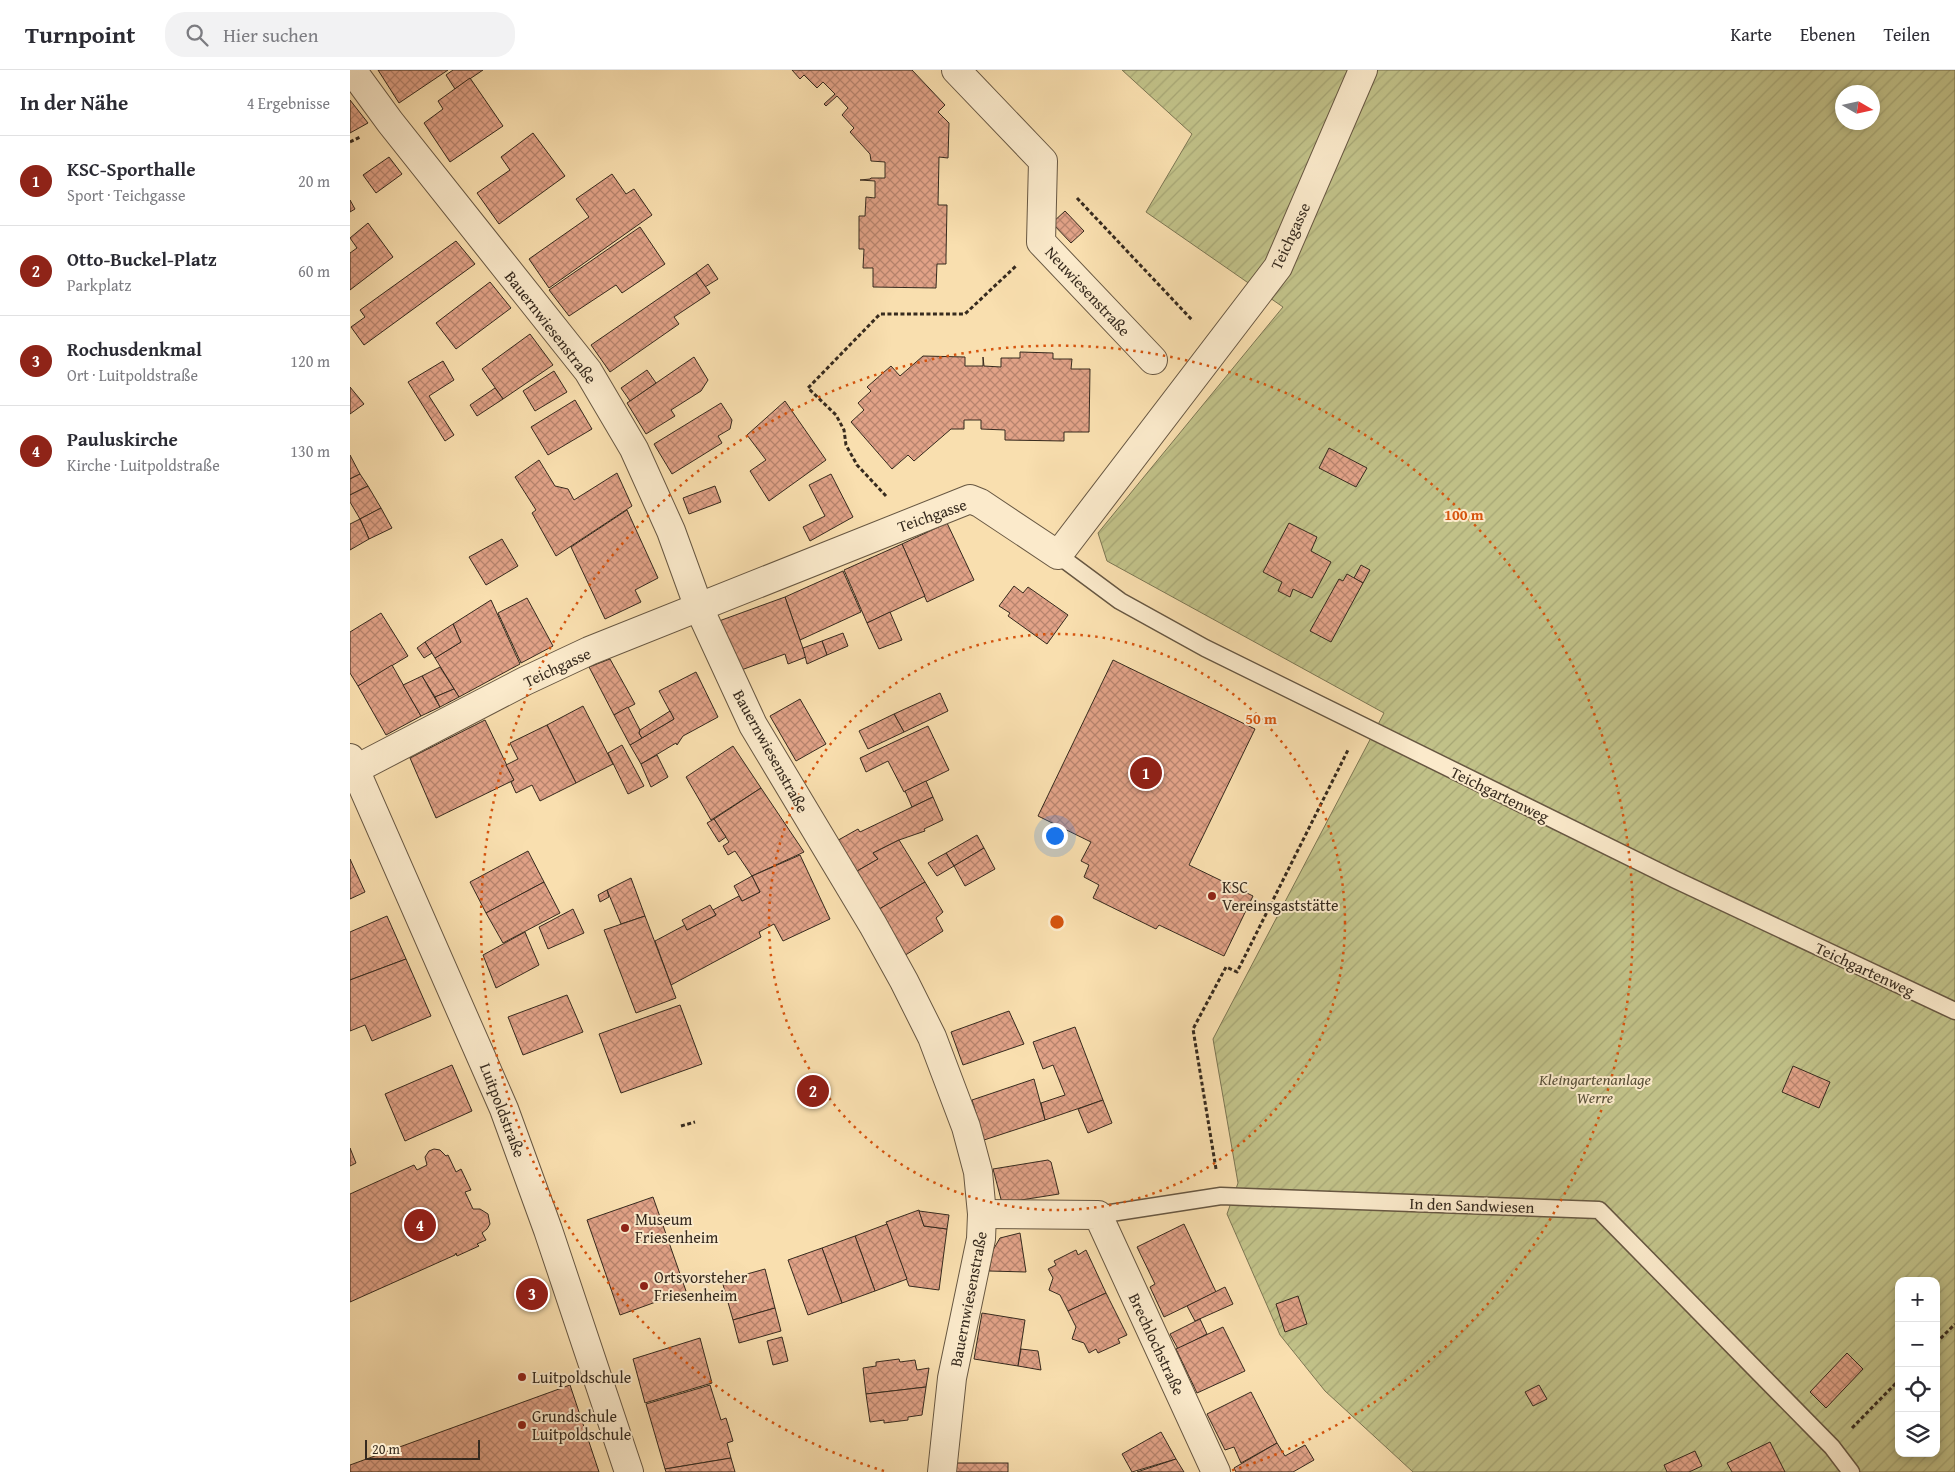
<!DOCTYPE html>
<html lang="de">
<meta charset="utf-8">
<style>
:root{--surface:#fff;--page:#f2f2f3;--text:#2b2b33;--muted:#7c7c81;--line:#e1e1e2;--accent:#8f2418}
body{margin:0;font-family:"Gentium Book Plus",serif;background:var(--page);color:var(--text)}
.controls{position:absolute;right:15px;bottom:15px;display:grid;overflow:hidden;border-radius:10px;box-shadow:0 2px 8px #0003}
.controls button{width:45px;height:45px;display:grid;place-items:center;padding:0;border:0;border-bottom:1px solid var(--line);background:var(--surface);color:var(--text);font:25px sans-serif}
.compass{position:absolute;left:1485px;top:15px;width:45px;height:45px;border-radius:50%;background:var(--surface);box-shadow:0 2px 8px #0003;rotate:99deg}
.scale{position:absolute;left:15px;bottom:12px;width:115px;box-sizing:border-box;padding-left:5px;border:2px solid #362a1e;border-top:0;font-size:14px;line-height:18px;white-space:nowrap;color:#362a1e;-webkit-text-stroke:4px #fbeacb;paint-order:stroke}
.you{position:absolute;left:704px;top:765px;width:18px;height:18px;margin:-12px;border:4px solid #fff;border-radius:50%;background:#1a73e8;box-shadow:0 0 0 8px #1a73e833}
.badge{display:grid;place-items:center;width:32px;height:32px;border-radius:50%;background:var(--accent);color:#fff;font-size:16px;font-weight:700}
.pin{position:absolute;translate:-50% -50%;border:2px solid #fff;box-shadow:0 1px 5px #0006}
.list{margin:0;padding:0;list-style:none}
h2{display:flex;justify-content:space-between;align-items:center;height:65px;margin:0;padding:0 20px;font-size:21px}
h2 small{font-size:16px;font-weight:400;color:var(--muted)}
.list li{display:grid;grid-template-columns:32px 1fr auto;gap:15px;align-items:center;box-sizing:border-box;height:90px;padding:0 20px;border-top:1px solid var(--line)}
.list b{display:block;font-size:19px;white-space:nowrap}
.list p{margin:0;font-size:16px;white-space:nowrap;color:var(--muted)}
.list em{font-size:16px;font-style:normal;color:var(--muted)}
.icon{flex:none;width:28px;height:28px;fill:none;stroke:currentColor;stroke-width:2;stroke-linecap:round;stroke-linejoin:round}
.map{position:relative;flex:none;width:1605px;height:1402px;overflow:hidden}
header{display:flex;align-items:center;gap:30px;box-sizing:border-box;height:70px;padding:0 25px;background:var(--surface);border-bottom:1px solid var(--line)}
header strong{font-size:24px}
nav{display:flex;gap:28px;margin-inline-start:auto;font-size:18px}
.search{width:350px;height:45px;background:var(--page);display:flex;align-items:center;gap:12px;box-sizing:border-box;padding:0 18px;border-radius:20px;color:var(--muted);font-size:19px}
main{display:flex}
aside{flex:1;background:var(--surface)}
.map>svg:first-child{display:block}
.garden{fill:url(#garden-furrows);stroke:#7c7653;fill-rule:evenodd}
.building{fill:url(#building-cross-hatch);stroke:#362a1e}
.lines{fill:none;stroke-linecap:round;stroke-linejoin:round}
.lane-casing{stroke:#675742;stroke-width:19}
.street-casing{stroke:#675742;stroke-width:30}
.path{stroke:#362a1e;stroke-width:3;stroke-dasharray:4 2.5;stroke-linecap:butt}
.lane{stroke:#fbeacb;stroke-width:16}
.street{stroke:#fbeacb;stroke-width:28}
.ring{fill:none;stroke:#d6540e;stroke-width:2.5;stroke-dasharray:2.5 5}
.poi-dot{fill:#8f2418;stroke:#fbeacb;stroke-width:2}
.labels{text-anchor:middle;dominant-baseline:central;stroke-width:4;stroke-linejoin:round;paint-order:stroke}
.street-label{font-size:16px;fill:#362a1e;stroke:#fbeacb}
.poi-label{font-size:16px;fill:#362a1e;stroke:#fbeacb;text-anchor:start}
.park-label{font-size:16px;font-style:italic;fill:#595038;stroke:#fbeacb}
.centre{fill:#d6540e;stroke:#fbeacb;stroke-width:2.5}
.ring-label{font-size:15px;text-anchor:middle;font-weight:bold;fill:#d6540e;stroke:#fbeacb;stroke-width:4;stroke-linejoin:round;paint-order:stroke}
</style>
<header>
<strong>Turnpoint</strong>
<div class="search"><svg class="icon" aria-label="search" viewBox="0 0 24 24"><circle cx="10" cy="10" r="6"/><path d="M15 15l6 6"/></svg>Hier suchen</div>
<nav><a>Karte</a><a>Ebenen</a><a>Teilen</a></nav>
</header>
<main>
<aside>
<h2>In der Nähe<small>4 Ergebnisse</small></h2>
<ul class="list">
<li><span class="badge">1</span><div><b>KSC-Sporthalle</b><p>Sport · Teichgasse</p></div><em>20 m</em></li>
<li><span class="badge">2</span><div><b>Otto-Buckel-Platz</b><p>Parkplatz</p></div><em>60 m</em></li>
<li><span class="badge">3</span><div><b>Rochusdenkmal</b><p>Ort · Luitpoldstraße</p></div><em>120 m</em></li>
<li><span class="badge">4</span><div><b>Pauluskirche</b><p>Kirche · Luitpoldstraße</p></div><em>130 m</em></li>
</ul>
</aside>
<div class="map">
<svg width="1605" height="1402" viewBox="0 0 1605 1402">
<defs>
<pattern id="garden-furrows" width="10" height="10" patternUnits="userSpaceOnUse" patternTransform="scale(1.25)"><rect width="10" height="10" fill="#c1c188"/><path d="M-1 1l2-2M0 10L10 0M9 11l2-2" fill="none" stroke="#a6a675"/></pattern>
<pattern id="building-cross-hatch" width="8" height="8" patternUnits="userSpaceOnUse" patternTransform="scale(1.25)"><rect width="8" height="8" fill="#e1a287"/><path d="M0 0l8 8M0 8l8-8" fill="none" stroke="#b7846e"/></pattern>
</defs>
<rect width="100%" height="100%" fill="#f9dfaf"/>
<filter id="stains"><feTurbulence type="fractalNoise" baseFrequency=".004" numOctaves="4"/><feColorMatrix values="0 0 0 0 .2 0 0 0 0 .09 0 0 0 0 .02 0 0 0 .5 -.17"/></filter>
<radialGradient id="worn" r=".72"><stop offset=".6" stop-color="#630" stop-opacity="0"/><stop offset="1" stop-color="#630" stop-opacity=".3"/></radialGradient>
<path class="garden" d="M772,0H1605V1402H1063L975,1321L930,1265L877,1144L888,1113L863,969L1034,643L757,491L748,463L933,237L796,142L842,64ZM1492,22H1522V52H1492ZM1549,1211H1586V1383H1549Z"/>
<g class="building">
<path d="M28,0H98L49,33Z"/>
<path d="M103,0H133L105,19L96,5Z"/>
<path d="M442,0H562L595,35L588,42L599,53L598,88L589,87L588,135H597L596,187V194H587L586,218L523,217V198H513L514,179H509V146H515L516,127L525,128V111L510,110L520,109L521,108H535V92L521,91L520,84L500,62L504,58L492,45L498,38L487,26L476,36L474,34L485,24L473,12L467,18L454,5L450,9Z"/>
<path d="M120,8L153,56L100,92L74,53L93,39L88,31Z"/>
<path d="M0,30L18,53L0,63Z"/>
<path d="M183,63L215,106L149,154L127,123L160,100L151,87Z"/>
<path d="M39,87L52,104L26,123L13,105Z"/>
<path d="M262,104L276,124L284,119L302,145L199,218L179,189L239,147L226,129Z"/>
<path d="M0,130L5,139L0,142Z"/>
<path d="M715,141L734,161L721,173L702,153Z"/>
<path d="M18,153L43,187L0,220V183L7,178L0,168Z"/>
<path d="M290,157L315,194L272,223L266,215L219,246L199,220Z"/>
<path d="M106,171L125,194L14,275L1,257L15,247L10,240Z"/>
<path d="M358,194L368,209L355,217L346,203Z"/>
<path d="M346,203L360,223L324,247L329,254L260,302L241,275Z"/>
<path d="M140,212L161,238L106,279L86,253Z"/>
<path d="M180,264L203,295L153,329L132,299Z"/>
<path d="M670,282L703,283V289H722L721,299H740L739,362H714V371L655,370V360L631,359V350H614V359H601L564,391L558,385L542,399L501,352L514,340L508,333L521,321L517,317L541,296L550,306L573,286L615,287V296H633V287L634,296L651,297V288H670Z"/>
<path d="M344,287L358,310L351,321L321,340L325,346L296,364L277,333Z"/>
<path d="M93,291L104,310L79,326L104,365L95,371L58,312Z"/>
<path d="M297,300L306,313L280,331L271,318Z"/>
<path d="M204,301L217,322L185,341L173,321Z"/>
<path d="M0,317L14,334L0,344Z"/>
<path d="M145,318L153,329L127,346L120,335Z"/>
<path d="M225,330L242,359L198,385L181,357Z"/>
<path d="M435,331L476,390L419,431L400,401L416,390L397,365Z"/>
<path d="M371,333L382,350L380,359L368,366L372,373L322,404L304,374Z"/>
<path d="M979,378L1017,398L1006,417L969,398Z"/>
<path d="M0,385L10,404L0,409Z"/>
<path d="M189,390L205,416L218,419L224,430L267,403L282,436L206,486L182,443L186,440L165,407Z"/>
<path d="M10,404L18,416L0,425V409Z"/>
<path d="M481,404L503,447L460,471L453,457L475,446L459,415Z"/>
<path d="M18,416L31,438L10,449L0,432V425Z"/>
<path d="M365,416L371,432L339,444L333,428Z"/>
<path d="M31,438L42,458L19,469L10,449Z"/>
<path d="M277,440L308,508L285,520L291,532L255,549L221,477Z"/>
<path d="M10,449L19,469L0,480V454Z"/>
<path d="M597,453L624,510L577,532L552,474Z"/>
<path d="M939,453L967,467L961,481L981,492L962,528L943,519L940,527L928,521L932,512L913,502Z"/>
<path d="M152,469L168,496L136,515L119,487Z"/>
<path d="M552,474L575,526L517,553L494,500Z"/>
<path d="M1011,495L1020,500L1013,513L1004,508Z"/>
<path d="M493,501L511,542L450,570L435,527Z"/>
<path d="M997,504L1013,513L981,572L960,561L989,509L993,511Z"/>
<path d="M664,516L673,523L678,517L718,545L697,574L658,546L660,543L649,536Z"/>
<path d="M435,527L456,587L438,594L435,584L383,603L369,551Z"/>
<path d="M177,528L203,576L171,593L148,543Z"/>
<path d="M141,530L170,594L109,627L85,588L111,572L103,554Z"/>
<path d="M540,542L552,570L529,579L517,553Z"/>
<path d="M31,543L58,586L8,616L0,603V562Z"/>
<path d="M103,554L111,572L85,588L75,572Z"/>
<path d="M493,563L498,576L477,585L472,571Z"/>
<path d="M472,571L477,585L457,594L453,578Z"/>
<path d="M75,572L82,583L74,588L67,578Z"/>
<path d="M260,589L285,634L264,645L239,597Z"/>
<path d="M763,590L905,659L839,795L903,826L874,886L809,855L806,859L743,828L749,815L734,807L739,795L731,791L741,772L688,746Z"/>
<path d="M42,595L71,646L36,665L8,616Z"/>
<path d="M90,597L104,619L85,627L72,606Z"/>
<path d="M346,602L368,647L333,666L327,675L326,673L291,694L280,675L324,649L309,621Z"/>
<path d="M72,606L90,637L71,646L53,615Z"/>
<path d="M104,619L109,627L90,637L85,627Z"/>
<path d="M590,623L598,641L554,662L544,644Z"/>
<path d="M450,629L476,674L446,691L420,646Z"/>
<path d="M233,636L263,694L226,713L197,655Z"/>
<path d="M278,637L290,660L289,663L292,668L280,675L264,645Z"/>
<path d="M320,641L324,649L292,668L289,663L290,660Z"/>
<path d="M544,644L554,662L518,679L509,661Z"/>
<path d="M135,650L164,710L86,748L60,688Z"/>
<path d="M197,655L226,713L190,731L182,715L166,723L161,712L164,710L156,695L168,689L160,673Z"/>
<path d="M578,656L599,700L554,722L538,691L516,702L510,688Z"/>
<path d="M272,675L294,716L278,724L258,683Z"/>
<path d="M383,676L411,718L361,750L336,707Z"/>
<path d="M307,685L318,707L301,717L291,694Z"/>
<path d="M576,711L583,727L562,737L555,721Z"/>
<path d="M411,718L454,782L402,806L385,781L378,785L373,776L379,772L364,749Z"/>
<path d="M583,727L593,750L574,759L575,761L549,770L523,783L528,789L502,804L483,773L508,759L510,762Z"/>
<path d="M364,749L376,767L369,772L357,753Z"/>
<path d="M627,765L634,778L604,796L596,783Z"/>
<path d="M549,770L575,812L526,841L502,804L528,789L523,783Z"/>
<path d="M634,778L645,799L615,816L604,796Z"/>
<path d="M178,781L194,812L136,843L120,812Z"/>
<path d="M596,783L604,796L587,806L578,793Z"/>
<path d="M450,785L480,849L433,871L424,854L409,862L411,867L321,915L305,871L335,855L337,860L366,845L363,840L389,826L392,831L410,822L402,806Z"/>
<path d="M0,789L15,822L0,829Z"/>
<path d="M402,806L410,822L392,831L384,816Z"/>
<path d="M281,808L295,846L271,854L257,820Z"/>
<path d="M194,812L210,843L153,873L136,843Z"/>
<path d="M575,812L593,842L586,848L593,861L554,886L526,841Z"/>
<path d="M257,820L259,827L250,832L248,825Z"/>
<path d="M360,835L366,845L337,860L332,850Z"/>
<path d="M223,839L234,863L198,879L189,857Z"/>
<path d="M37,846L56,889L0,910V862Z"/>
<path d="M295,846L326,928L286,943L254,860Z"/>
<path d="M175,862L189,895L146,918L133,885Z"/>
<path d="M56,889L81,946L22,971L15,955L0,961V910Z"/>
<path d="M217,925L233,962L173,985L158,947Z"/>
<path d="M330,935L352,994L271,1023L249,964Z"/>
<path d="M659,941L674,974L613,995L601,962Z"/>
<path d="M725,957L753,1030L695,1050L691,1033L715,1025L703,995L693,999L683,972Z"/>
<path d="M102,995L122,1041L55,1071L35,1024Z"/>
<path d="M1443,996L1480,1012L1469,1038L1432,1022Z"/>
<path d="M684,1009L695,1050L634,1070L622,1030Z"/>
<path d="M753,1030L762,1053L738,1063L728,1039Z"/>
<path d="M0,1078L6,1093L0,1096Z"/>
<path d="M84,1079L90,1080L96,1086L98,1085L106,1102L111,1099L121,1120L115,1122L123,1139H130L138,1144L140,1154L137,1159L132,1163L136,1170L127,1174L129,1176L107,1186L106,1183L105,1185L0,1232V1124L64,1095L67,1100L77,1095L75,1087L79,1081Z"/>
<path d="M698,1090L701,1092L709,1124L652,1133L643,1099Z"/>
<path d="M303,1127L336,1221L270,1245L237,1150Z"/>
<path d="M569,1140L574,1156L597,1159L589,1220L559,1216L536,1152Z"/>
<path d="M569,1141L599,1145L597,1159L574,1156Z"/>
<path d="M537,1154L557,1209L525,1221L505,1166Z"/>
<path d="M834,1154L866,1222L814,1247L800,1217L805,1214L787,1177Z"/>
<path d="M670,1163L676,1202L639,1201L643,1180L650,1168Z"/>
<path d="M505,1166L525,1221L492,1233L472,1178Z"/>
<path d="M472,1178L492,1233L458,1245L438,1190Z"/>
<path d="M726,1180L728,1185L736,1180L756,1223L718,1241L710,1225L699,1220L703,1208L698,1199L706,1195L704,1191Z"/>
<path d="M415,1199L425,1238L383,1250L372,1211Z"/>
<path d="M875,1217L883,1234L845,1251L837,1236Z"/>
<path d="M756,1223L777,1265L768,1269L770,1273L748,1283L746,1279L739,1283L734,1273L722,1269L726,1257L718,1241Z"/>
<path d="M948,1226L957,1254L935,1262L926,1234Z"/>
<path d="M425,1238L431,1261L389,1273L383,1250Z"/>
<path d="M632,1243L675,1250L668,1296L624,1289Z"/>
<path d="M850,1249L857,1264L828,1279L820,1264Z"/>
<path d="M873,1257L895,1301L847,1323L826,1279Z"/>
<path d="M432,1267L438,1291L423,1295L417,1271Z"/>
<path d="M350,1268L362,1313L295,1333L283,1289Z"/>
<path d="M671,1279L688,1281L691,1300L668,1296Z"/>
<path d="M1497,1283L1513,1299L1476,1338L1460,1322Z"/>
<path d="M549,1289L550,1292L565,1290L567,1300L579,1298L576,1317L516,1324L513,1298L526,1296V1292Z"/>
<path d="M220,1315L249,1402H0V1395Z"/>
<path d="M360,1315L371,1350L376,1348L383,1371L377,1373L381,1388L315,1399L296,1334Z"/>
<path d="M1189,1315L1197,1329L1183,1336L1175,1322Z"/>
<path d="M576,1317L572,1345L558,1347V1350L534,1353V1350L520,1352L516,1324Z"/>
<path d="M901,1322L927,1373L891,1393L884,1377L875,1380L857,1344Z"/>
<path d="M811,1362L826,1389L782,1402L772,1384Z"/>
<path d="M1420,1372L1435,1402H1382L1377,1393Z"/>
<path d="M927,1373L935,1386L955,1375L964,1390L943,1402H886L884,1398Z"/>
<path d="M1345,1381L1352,1396L1339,1402H1317L1314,1395Z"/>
<path d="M381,1388L385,1402H316L315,1399Z"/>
<path d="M826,1389L834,1402H787Z"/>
<rect x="602" y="1393" width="56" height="9"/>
</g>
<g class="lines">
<g class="lane-casing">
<g id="lane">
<path d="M708,485L770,531L855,578L1326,810L1605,941"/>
<path d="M748,1145L871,1126L1249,1140L1482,1377L1501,1402"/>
</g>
</g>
<g class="street-casing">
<g id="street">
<path d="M2,0L40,52L238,301L284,379L321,461L349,538L403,655L523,855L554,911L582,967L616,1057L628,1102L632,1144L631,1169L602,1308L592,1402"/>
<path d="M606,0L693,91L691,172L803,290"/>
<path d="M0,688L154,1039L198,1160L279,1402"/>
<path d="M6,699L175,611L239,581L620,429L630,433L708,485L928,197L1013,0"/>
<path d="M632,1144L748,1145L866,1402"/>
</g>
</g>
<g class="path">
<path d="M0,72L10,67"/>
<path d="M727,128L843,251"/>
<path d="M536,426L507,395L496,375L494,360L486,345L458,318L530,244H615L667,195"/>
<path d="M331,1056L345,1052"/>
<path d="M866,1099L843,959L876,897L887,902L998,680"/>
<path d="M1586,1273L1605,1254"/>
<path d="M1502,1358L1549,1310"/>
</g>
<use href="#lane" class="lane"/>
<use href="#street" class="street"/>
</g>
<g class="ring">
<circle cx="707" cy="852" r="288"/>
<path d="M534 1401A576 576 0 1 1 880 1401"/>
</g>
<g class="poi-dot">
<circle cx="862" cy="826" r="5"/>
<circle cx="275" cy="1158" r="5"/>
<circle cx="294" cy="1216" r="5"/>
<circle cx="172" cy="1307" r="5"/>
<circle cx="172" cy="1355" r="5"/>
</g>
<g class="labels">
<g class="street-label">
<text transform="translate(940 166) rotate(-65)">Teichgasse</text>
<text transform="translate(738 221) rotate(47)">Neuwiesenstraße</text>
<text transform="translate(201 257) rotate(52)">Bauernwiesenstraße</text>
<text transform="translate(582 445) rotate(-19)">Teichgasse</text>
<text transform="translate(207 597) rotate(-25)">Teichgasse</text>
<text transform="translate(421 681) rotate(61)">Bauernwiesenstraße</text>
<text transform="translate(1150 724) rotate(26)">Teichgartenweg</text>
<text transform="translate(1515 899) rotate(25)">Teichgartenweg</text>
<text transform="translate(153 1040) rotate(69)">Luitpoldstraße</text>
<text transform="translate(1122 1135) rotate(2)">In den Sandwiesen</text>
<text transform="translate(618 1229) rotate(-79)">Bauernwiesenstraße</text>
<text transform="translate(807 1274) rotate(65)">Brechlochstraße</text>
</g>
<g class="poi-label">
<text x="872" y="817">KSC<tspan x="872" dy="18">Vereinsgaststätte</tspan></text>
<text x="285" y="1149">Museum<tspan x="285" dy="18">Friesenheim</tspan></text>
<text x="304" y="1207">Ortsvorsteher<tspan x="304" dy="18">Friesenheim</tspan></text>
<text x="182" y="1307">Luitpoldschule</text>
<text x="182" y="1346">Grundschule<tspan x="182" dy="18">Luitpoldschule</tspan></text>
</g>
<g class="park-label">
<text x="1245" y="1009">Kleingartenanlage<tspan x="1245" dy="18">Werre</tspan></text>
</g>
</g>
<circle cx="707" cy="852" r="8" class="centre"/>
<g class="ring-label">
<text x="1114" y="450">100 m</text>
<text x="911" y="654">50 m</text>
</g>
<rect width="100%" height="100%" filter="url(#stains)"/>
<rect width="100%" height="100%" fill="url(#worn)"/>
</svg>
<div class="controls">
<button>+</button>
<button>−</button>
<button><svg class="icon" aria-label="locate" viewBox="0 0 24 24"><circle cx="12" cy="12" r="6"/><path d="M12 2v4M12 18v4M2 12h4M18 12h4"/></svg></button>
<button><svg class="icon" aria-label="layers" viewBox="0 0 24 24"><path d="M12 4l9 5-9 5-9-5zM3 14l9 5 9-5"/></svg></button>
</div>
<svg class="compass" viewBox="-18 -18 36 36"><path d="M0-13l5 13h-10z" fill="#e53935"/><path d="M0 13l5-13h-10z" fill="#7c7c81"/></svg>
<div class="scale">20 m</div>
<div class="you"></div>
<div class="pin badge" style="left:796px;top:703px">1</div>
<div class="pin badge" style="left:463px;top:1021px">2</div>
<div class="pin badge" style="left:182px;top:1224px">3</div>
<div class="pin badge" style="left:70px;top:1155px">4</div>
</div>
</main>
